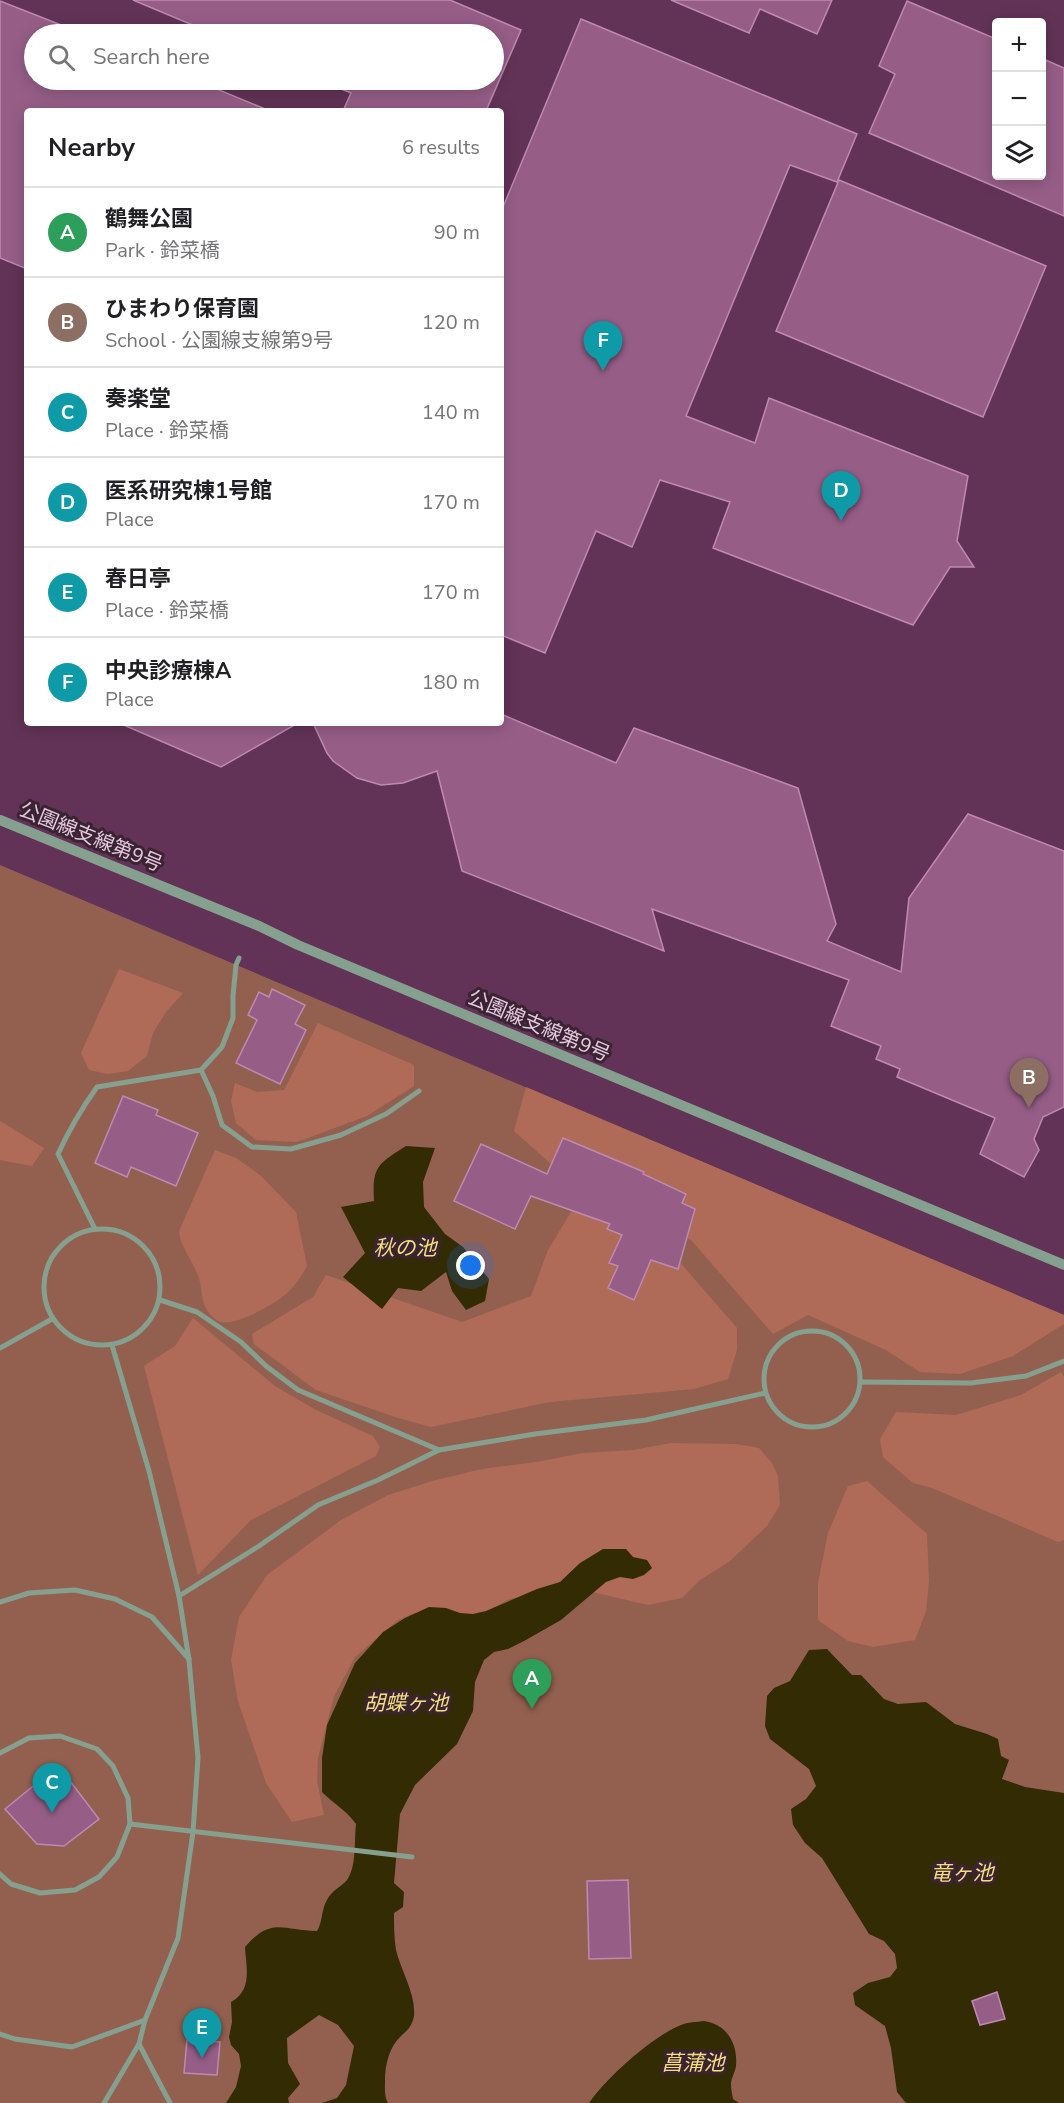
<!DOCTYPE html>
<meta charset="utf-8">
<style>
:root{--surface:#fff;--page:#f6f6f6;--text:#202124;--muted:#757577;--line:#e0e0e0;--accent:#0f766e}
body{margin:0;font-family:"Nunito Sans","Noto Sans JP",sans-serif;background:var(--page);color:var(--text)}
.controls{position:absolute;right:18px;top:18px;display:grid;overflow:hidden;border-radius:6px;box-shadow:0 3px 15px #0003}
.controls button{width:54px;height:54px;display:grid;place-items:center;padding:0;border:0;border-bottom:2px solid var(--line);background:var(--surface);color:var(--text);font:30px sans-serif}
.you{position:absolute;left:471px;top:1266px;width:21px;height:21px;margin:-15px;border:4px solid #fff;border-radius:50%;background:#1a73e8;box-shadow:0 0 0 9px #1a73e833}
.badge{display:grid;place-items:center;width:39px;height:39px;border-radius:50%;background:var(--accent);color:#fff;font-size:20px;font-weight:700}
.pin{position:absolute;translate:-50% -50px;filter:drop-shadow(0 2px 3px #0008)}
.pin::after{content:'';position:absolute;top:32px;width:21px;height:18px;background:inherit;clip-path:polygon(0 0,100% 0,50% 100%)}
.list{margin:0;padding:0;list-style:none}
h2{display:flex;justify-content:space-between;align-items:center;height:78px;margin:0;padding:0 24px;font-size:26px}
h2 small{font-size:20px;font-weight:400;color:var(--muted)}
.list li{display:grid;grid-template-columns:39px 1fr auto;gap:18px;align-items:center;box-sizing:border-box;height:90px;padding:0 24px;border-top:2px solid var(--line)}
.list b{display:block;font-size:22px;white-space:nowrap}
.list p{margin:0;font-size:20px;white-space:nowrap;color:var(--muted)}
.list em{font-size:20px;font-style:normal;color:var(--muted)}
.icon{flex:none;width:33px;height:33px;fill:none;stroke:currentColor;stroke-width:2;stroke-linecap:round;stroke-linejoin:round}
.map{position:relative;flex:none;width:1064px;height:2103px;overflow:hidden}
.search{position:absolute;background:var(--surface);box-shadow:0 3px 15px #0003;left:24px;top:24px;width:480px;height:66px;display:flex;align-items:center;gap:15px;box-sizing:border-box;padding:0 21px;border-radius:33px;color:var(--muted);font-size:22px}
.panel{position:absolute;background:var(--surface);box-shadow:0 3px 15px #0003;left:24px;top:108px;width:480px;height:618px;border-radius:6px}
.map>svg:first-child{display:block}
.green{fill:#936050}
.forest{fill:#af6b57}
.water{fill:#332b04}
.building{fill:#965e87;stroke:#bf89b0;stroke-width:1.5}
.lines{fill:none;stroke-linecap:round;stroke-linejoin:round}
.pedestrian{stroke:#86a090;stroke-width:5}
.tertiary{stroke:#86a090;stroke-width:10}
.labels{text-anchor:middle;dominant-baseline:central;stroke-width:6;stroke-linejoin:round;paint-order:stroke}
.street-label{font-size:20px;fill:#e5c8dc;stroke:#3a2434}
.water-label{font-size:21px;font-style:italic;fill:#f5df7b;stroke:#3a2434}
</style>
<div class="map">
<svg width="1064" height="2103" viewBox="0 0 1064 2103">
<rect width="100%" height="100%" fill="#623356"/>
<path class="green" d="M0,865L1064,1315V2103H0Z"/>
<g class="forest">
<path d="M119,969L183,993L166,1012L153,1033L147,1056L128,1071L108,1074L89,1070L81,1053Z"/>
<path d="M318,1023L414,1065V1086L367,1116L297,1142L256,1140L236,1123L231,1101L235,1083L257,1092L284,1090Z"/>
<path d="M526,1087L1064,1315V1324L1013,1356L960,1374L920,1372L886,1350L808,1315L773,1334L691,1240L618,1192L551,1164L514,1131Z"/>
<path d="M0,1121L44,1148L32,1166L0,1160Z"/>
<path d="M215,1150L236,1158L260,1175L296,1212L307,1266C300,1279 292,1290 281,1298C268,1307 228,1331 215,1319C197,1302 205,1291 197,1273C191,1258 180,1246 179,1231Z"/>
<path d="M577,1202L665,1245L737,1328V1350L728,1379L694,1389L550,1402L431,1427L398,1418L316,1390L254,1344L252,1334L313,1297L326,1275L462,1322L531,1296L548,1250Z"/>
<path d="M193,1318L275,1386L314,1409L373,1436L380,1447L376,1456L251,1520L198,1575L144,1366L175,1346Z"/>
<path d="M1061,1372L1064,1377V1540L1058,1542L932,1488L913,1483L883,1457L880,1439L896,1412L956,1415L1021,1395Z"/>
<path d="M671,1443L736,1444L759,1448L772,1463L778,1476L780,1505L767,1526L730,1561L700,1580L682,1598L648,1605L592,1592L561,1590L509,1599L475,1618L414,1613L398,1620L355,1657L334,1696L318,1758L317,1781L324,1815L292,1822L266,1783L238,1701L231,1660L239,1617L267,1575L341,1520L388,1495L432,1481L482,1469L536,1462L583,1453L633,1450Z"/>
<path d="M867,1481L927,1534L929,1581L926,1611L915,1640L873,1647L848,1641L818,1620V1583L828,1533L848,1486Z"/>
</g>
<g class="water">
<path d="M406,1146L435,1148L423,1182L424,1207L445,1234L463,1247L489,1279L485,1301L466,1310L452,1291L446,1272L421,1291L398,1288L382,1309L343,1277L365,1253L341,1207L374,1201C372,1166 378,1164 406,1146Z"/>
<path d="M603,1549H626L633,1557L647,1560L652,1568L644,1575L633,1579L620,1577L606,1582L561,1620L524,1641L508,1649L494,1652L484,1660L475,1682L473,1711L457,1744L415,1785L400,1814L394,1883L404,1892L403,1907L394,1913C394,1925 394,1938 396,1950C401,1971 416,1994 414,2016C412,2026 408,2030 402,2035C389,2047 385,2064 385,2081C385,2089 384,2096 388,2103H322L337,2098L346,2085L354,2046L338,2025L319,2015L287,2038L288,2063L300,2084L288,2098L289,2103H226L236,2087L241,2066L239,2054L231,2045L229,2037L232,2022L231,2002C253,1990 246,1967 245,1947C272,1916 283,1931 317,1931C323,1921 321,1910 327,1900C332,1890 341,1887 347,1880C357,1866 354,1840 356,1824C345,1809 334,1804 322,1792V1758L327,1725L355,1663L383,1632L405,1618L429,1607L446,1608L460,1613L473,1614L486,1611L537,1589L560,1582L580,1563Z"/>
<path d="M827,1649L852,1675H861L884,1699L898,1704L926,1702L955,1724L987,1734L998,1739L1001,1756L1009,1760L1002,1779L1025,1787L1064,1793V2103H906L897,2092L891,2048L885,2026L855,2005L853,1993L868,1983L890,1977L897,1968L895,1954L884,1941L869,1934L822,1858L805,1843L793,1825L791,1809L806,1799L816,1786L809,1769L770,1739L765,1726L767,1696L774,1688L790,1681L809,1650Z"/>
<path d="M704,2021C727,2024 738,2044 736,2066C735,2073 731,2078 731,2084C731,2089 732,2094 733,2099L739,2103H589C606,2078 653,2036 681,2025C688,2022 697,2022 704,2021Z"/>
</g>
<g class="building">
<path d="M133,0H450L521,30L486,111H343L351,93L320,80H494V34H214Z"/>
<path d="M671,0H832L817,34L760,9L749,33Z"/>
<path d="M0,1L84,34H34V80H195L270,111H27V269L0,258Z"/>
<path d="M907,1L996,39V176H1041V58L1064,68V216L869,133L895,74L879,66Z"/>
<path d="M581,19L857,134L837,182L790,165L686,416L755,443L769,398L968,476L957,541L974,567H950L913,625L713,548L730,502L660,480L632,547L596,531L545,653L501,635V212Z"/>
<path d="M839,180L1046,266L983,417L776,331Z"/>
<path d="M501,714L616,763L634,728L798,788L836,924L827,941L901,972L909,898L968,814L1064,851V1107L1043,1117L1034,1139L1039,1150L1024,1177L980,1154L995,1118L897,1077L900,1069L876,1059L881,1046L831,1026L849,980L652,909L664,951L462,871L437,771L403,783L381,785L357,778L333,761L327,753L313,723H501Z"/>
<path d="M119,723H298L221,767Z"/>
<path d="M272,989L305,1005L295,1024L306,1030L280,1084L236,1063L257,1020L248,1015L259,992L269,997Z"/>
<path d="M123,1096L158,1110L156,1115L198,1133L176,1186L131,1167L127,1177L95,1163Z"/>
<path d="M563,1138L644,1172L643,1174L686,1194L682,1203L695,1209L678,1269L651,1260L634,1300L608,1288L618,1266L609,1263L622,1235L607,1229L610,1224L531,1196L515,1229L454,1201L481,1144L547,1174Z"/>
<path d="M42,1779L70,1781L99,1819L64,1846L37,1844L5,1809Z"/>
<path d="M628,1880L631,1958L589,1959L587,1881Z"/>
<path d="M997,1992L1005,2019L980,2025L972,2001Z"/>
<path d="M187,2040L220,2042L217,2075L184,2073Z"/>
</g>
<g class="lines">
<g class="pedestrian">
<path d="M201,1070L213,1096L222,1125L252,1147L291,1149L341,1135L386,1114L419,1091"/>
<circle cx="102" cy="1287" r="58"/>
<path d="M95,1229L58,1154C69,1130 82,1108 97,1087L201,1070L222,1047L233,1018V996L236,965L239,958"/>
<path d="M160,1300L197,1312L241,1342L266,1366L298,1390L439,1450"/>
<circle cx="812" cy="1379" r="48"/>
<path d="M0,1348L52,1319"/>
<path d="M860,1382L971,1383L1026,1376L1064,1361"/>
<path d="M179,1596L259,1546L318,1505L378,1480L439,1450L535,1434L646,1420L765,1393"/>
<path d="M0,1602L29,1593L75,1590L115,1599L152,1617L189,1659"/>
<path d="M0,1753L29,1738L60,1736L97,1749L113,1766L128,1798L130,1824L117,1857L99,1877L75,1890L40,1893L11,1884L0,1874"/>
<path d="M130,1824L412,1857"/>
<path d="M0,2034L15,2039L72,2047L145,2020"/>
<path d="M139,2044L170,2103"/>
<path d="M104,2103L139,2044L145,2020L178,1938L193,1832L198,1758L189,1660L179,1596L149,1471L112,1345"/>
</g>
<path class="tertiary" d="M0,820L259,926L298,945L1064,1265"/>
</g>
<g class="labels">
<g class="street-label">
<text transform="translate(91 837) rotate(22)">公園線支線第9号</text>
<text transform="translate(539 1026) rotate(23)">公園線支線第9号</text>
</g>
<g class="water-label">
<text x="405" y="1248">秋の池</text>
<text x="406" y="1703">胡蝶ヶ池</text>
<text x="962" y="1873">竜ヶ池</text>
<text x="693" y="2063">菖蒲池</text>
</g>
</g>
</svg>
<div class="controls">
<button>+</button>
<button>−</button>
<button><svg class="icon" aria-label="layers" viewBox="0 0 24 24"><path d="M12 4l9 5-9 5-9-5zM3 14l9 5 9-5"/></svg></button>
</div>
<div class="you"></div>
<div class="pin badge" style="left:532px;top:1709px;background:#2e9e5b">A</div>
<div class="pin badge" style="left:1029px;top:1108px;background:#8d6e63">B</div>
<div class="pin badge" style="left:52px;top:1813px;background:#0f9aa8">C</div>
<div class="pin badge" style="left:841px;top:521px;background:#0f9aa8">D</div>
<div class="pin badge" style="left:202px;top:2058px;background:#0f9aa8">E</div>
<div class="pin badge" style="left:603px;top:371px;background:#0f9aa8">F</div>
<div class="search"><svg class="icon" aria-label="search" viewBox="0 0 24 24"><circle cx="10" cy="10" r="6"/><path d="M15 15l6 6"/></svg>Search here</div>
<section class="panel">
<h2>Nearby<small>6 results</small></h2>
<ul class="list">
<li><span class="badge" style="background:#2e9e5b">A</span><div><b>鶴舞公園</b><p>Park · 鈴菜橋</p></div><em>90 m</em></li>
<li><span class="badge" style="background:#8d6e63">B</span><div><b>ひまわり保育園</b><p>School · 公園線支線第9号</p></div><em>120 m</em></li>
<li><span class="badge" style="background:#0f9aa8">C</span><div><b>奏楽堂</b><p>Place · 鈴菜橋</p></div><em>140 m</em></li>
<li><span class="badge" style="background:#0f9aa8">D</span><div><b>医系研究棟1号館</b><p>Place</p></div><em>170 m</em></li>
<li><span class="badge" style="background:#0f9aa8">E</span><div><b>春日亭</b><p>Place · 鈴菜橋</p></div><em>170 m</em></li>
<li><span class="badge" style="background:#0f9aa8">F</span><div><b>中央診療棟A</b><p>Place</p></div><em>180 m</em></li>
</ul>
</section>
</div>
